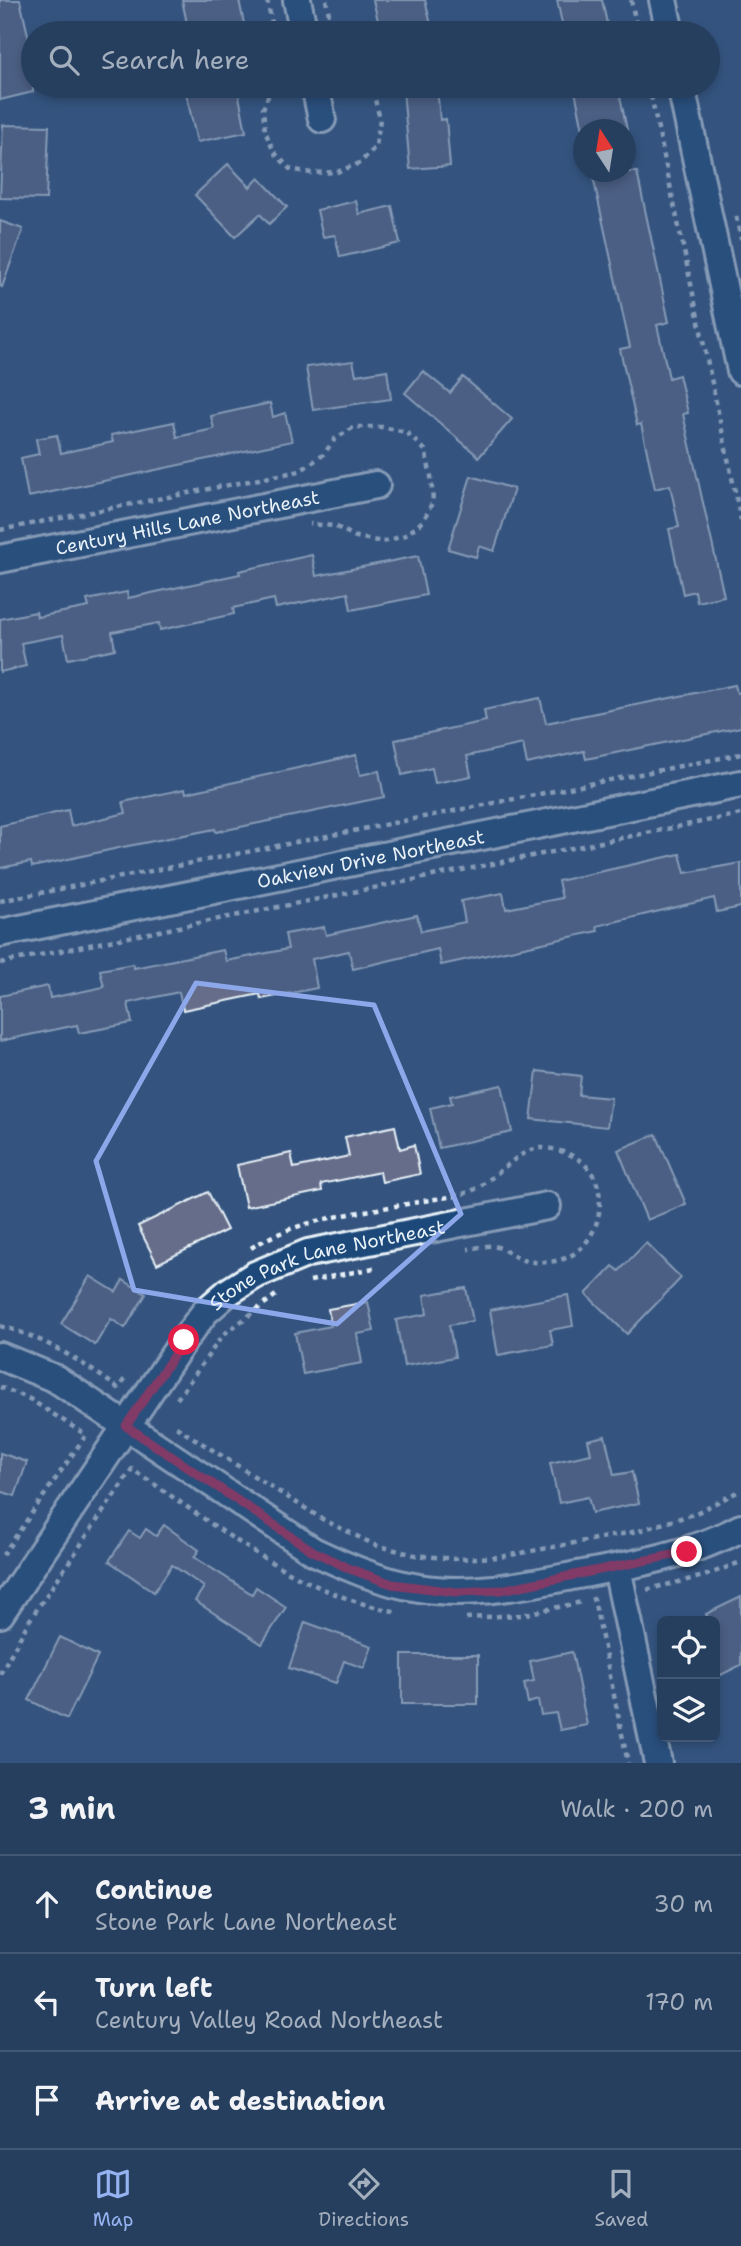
<!DOCTYPE html>
<meta charset="utf-8">
<style>
:root{--surface:#273f5f;--page:#2f4665;--text:#f1f3f6;--muted:#a4afbd;--line:#435874;--accent:#95b2f1}
body{margin:0;font-family:"Shantell Sans",sans-serif;background:var(--page);color:var(--text)}
.controls{position:absolute;right:21px;bottom:21px;display:grid;overflow:hidden;border-radius:10px;box-shadow:0 4px 10px #0003}
.controls button{width:63px;height:63px;display:grid;place-items:center;padding:0;border:0;border-bottom:2px solid var(--line);background:var(--surface);color:var(--text);font:35px sans-serif}
.compass{position:absolute;left:573px;top:119px;width:63px;height:63px;border-radius:50%;background:var(--surface);box-shadow:0 4px 10px #0003;rotate:348deg}
.stop{position:absolute;width:21px;height:21px;margin:-16px;border:5px solid #e11d48;border-radius:50%;background:#fff}
.stop.end{background:#e11d48;border-color:#fff;box-shadow:0 2px 7px #0008}
.list{margin:0;padding:0;list-style:none}
h2{display:flex;justify-content:space-between;align-items:center;height:91px;margin:0;padding:0 28px;font-size:30px}
h2 small{font-size:23px;font-weight:400;color:var(--muted)}
.list li{display:grid;grid-template-columns:46px 1fr auto;gap:21px;align-items:center;box-sizing:border-box;height:98px;padding:0 28px;border-top:2px solid var(--line)}
.list b{display:block;font-size:26px;white-space:nowrap}
.list p{margin:0;font-size:23px;white-space:nowrap;color:var(--muted)}
.list em{font-size:23px;font-style:normal;color:var(--muted)}
.icon{flex:none;width:38px;height:38px;fill:none;stroke:currentColor;stroke-width:2;stroke-linecap:round;stroke-linejoin:round}
.map{position:relative;flex:none;width:741px;height:1763px;overflow:hidden}
.search{position:absolute;background:var(--surface);box-shadow:0 4px 10px #0003;left:21px;right:21px;top:21px;height:77px;display:flex;align-items:center;gap:18px;box-sizing:border-box;padding:0 24px;border-radius:38px;color:var(--muted);font-size:26px}
.sheet{height:385px;background:var(--surface)}
nav{display:flex;justify-content:space-around;align-items:center;box-sizing:border-box;height:98px;border-top:2px solid var(--line);background:var(--surface);font-size:19px;color:var(--muted)}
nav a{display:grid;justify-items:center;gap:4px}
nav .on{color:var(--accent)}
.map>svg:first-child{display:block}
.building{fill:#666d8a;stroke:#e8f1f8;stroke-width:2}
.lines{fill:none;stroke-linecap:round;stroke-linejoin:round}
.minor-casing{stroke:#e8f1f8;stroke-width:32}
.path{stroke:#e8f1f8;stroke-width:4.5;stroke-dasharray:5 5;stroke-linecap:butt}
.minor{stroke:#1f4a7a;stroke-width:26}
.route{stroke:#e11d48;stroke-width:9}
.marked{fill:none;stroke:#8da8ea;stroke-width:5;stroke-linejoin:round}
.labels{text-anchor:middle;dominant-baseline:central;stroke-width:7;stroke-linejoin:round;paint-order:stroke}
.street-label{font-size:19px;fill:#e8f1f8;stroke:#1f4a7a}
</style>
<div class="map">
<svg width="741" height="1763" viewBox="0 0 741 1763">
<rect width="100%" height="100%" fill="#34547f"/>
<filter id="ink" filterUnits="userSpaceOnUse"><feTurbulence type="fractalNoise" baseFrequency=".0143" numOctaves="2"/><feDisplacementMap in="SourceGraphic" scale="14" xChannelSelector="R" yChannelSelector="G"/><feConvolveMatrix kernelMatrix="1 2 1 2 8 2 1 2 1" color-interpolation-filters="sRGB"/></filter>
<g filter="url(#ink)">
<g class="building">
<path d="M0,0H20L33,57V92L0,100Z"/>
<path d="M182,0H239L246,33H189Z"/>
<path d="M373,0H425L433,33H381Z"/>
<path d="M557,0H602L609,33H564Z"/>
<path d="M206,86H237L246,132L197,142L186,93L207,89Z"/>
<path d="M574,86H618L627,130H583Z"/>
<path d="M437,87L440,120L446,119L450,166L410,169L403,90Z"/>
<path d="M3,125L49,126L46,199L0,198Z"/>
<path d="M228,164L250,187L259,178L287,207L269,224L260,214L235,237L195,195Z"/>
<path d="M592,172H637L669,322L657,325L669,378L679,375L688,413L683,414L724,596L697,602L695,591L683,594L669,529L679,527L670,485L655,489L641,424L637,425L620,349L630,347Z"/>
<path d="M356,201L359,214L392,206L400,243L340,257L335,235L323,237L317,210Z"/>
<path d="M0,221L23,229L2,287L0,286Z"/>
<path d="M353,361L356,375L387,370L391,399L313,410L306,367Z"/>
<path d="M423,371L450,393L463,377L512,419L479,457L405,393Z"/>
<path d="M270,403L273,417L285,413L292,441L28,497L21,458L39,454L36,439L57,435L61,453L113,442L111,435L174,422L177,437L214,429L211,416Z"/>
<path d="M471,476L514,489L494,551L479,546L476,557L448,549Z"/>
<path d="M312,555L316,576L418,556L426,595L351,610L348,593L276,608L274,599L233,608L234,614L160,630L159,623L112,632L115,649L68,659L63,635L21,643L26,666L0,672V619L36,612L37,617L89,607L87,600L127,592L128,598L240,574L239,571Z"/>
<path d="M735,685L737,693L741,692V727L586,759L584,751L527,764L523,744L467,756L471,776L435,783L432,768L402,775L395,740L486,721L484,710L540,698L546,723Z"/>
<path d="M356,755L360,775L379,771L384,797L216,832L215,829L123,847L32,867L31,862L0,868V826L68,810L71,826L126,813L123,802L185,789L186,793Z"/>
<path d="M680,854L685,873L741,863V907L717,912L714,898L597,926L598,931L441,965L438,949L353,969L349,951L312,959L317,988L261,999L260,994L183,1010L179,992L128,1003L132,1023L79,1033L77,1025L0,1041V996L48,986L50,998L104,987L100,970L133,964L134,968L223,950L226,961L288,949L285,934L324,927L326,935L417,915L421,931L465,922L461,901L503,893L506,909L562,898L558,881Z"/>
<path d="M537,1071L581,1076L579,1095L611,1098L607,1127L531,1119Z"/>
<path d="M502,1085L512,1132L439,1148L430,1108L452,1103L450,1096Z"/>
<path d="M395,1126L400,1149L414,1145L420,1174L382,1182L380,1172L321,1184L322,1191L246,1207L237,1165L291,1153L294,1168L349,1156L345,1137Z"/>
<path d="M656,1134L686,1204L647,1220L618,1150Z"/>
<path d="M208,1192L227,1230L157,1264L138,1226Z"/>
<path d="M646,1243L681,1278L627,1334L586,1294L613,1266L619,1271Z"/>
<path d="M90,1276L116,1292L123,1280L146,1294L125,1328L111,1319L95,1345L61,1324Z"/>
<path d="M466,1288L473,1321L449,1325L455,1357L404,1366L396,1320L427,1314L424,1295Z"/>
<path d="M568,1295L573,1326L550,1330L553,1345L498,1355L490,1310Z"/>
<path d="M368,1302L374,1331L357,1334L362,1363L303,1374L295,1333L331,1326L328,1309Z"/>
<path d="M605,1436L614,1475L632,1472L639,1503L592,1513L588,1497L559,1503L550,1463L591,1454L588,1440Z"/>
<path d="M0,1453L27,1462L15,1496L0,1491Z"/>
<path d="M164,1525L199,1550L194,1557L252,1594L256,1587L286,1607L262,1644L195,1601L204,1587L172,1565L154,1592L109,1561L129,1531L140,1538L146,1529L156,1536Z"/>
<path d="M741,1597V1665L715,1678V1621H709L706,1614Z"/>
<path d="M305,1622L372,1646L364,1668L344,1661L336,1683L289,1668Z"/>
<path d="M60,1637L98,1656L67,1719L29,1700Z"/>
<path d="M572,1652L587,1725L560,1730L556,1713L541,1715L538,1700L528,1703L524,1683L534,1681L530,1661Z"/>
<rect x="402" y="1655" width="76" height="49"/>
</g>
<g class="lines">
<g class="minor-casing">
<g id="minor">
<path d="M297,0L304,33"/>
<path d="M663,0L670,33"/>
<path d="M315,86L322,119"/>
<path d="M681,86L741,371"/>
<path id="s1" d="M0,559L376,485"/>
<path id="s2" d="M0,933L741,784"/>
<path d="M0,1356L56,1379L313,1551C347,1567 381,1582 419,1588C474,1597 528,1584 583,1574C637,1564 692,1554 741,1528"/>
<path d="M617,1568L658,1763"/>
<path id="s3" d="M0,1614L184,1340L205,1312L228,1292L255,1275L308,1253L547,1206"/>
</g>
</g>
<g class="path">
<path d="M267,0L274,33"/>
<path d="M326,0L333,33"/>
<path d="M631,0L638,33"/>
<path d="M272,86L263,109L265,131L274,152L290,169L311,173L337,172L360,163L376,146L380,119L373,92L368,86"/>
<path d="M649,86L741,520"/>
<path d="M736,217L741,239"/>
<path d="M0,530L300,471L323,455L335,439L354,427H382L406,432L425,450L431,476L433,501L424,520L406,535L383,542L356,537L335,526L310,524"/>
<path d="M0,901L741,754"/>
<path d="M0,963L741,814"/>
<path d="M251,1248C298,1217 374,1211 429,1200C441,1198 454,1197 466,1193C492,1185 515,1149 542,1148C558,1148 579,1156 589,1169C610,1195 599,1241 570,1256C557,1263 537,1264 523,1260C513,1257 504,1248 494,1246C487,1245 476,1248 468,1249"/>
<path d="M310,1281L374,1268"/>
<path d="M0,1326C44,1337 82,1362 118,1388L127,1376"/>
<path d="M0,1387L28,1398L86,1435L0,1559"/>
<path d="M177,1399L223,1335L276,1295"/>
<path d="M176,1427L324,1520L375,1545L415,1555L454,1559L500,1557L638,1531L694,1514L741,1490"/>
<path d="M650,1591L649,1589L704,1576L741,1562"/>
<path d="M591,1600L594,1599L628,1763"/>
<path d="M466,1618L521,1615L582,1602"/>
<path d="M0,1674L29,1621L132,1469C213,1523 300,1596 399,1612"/>
</g>
<use href="#minor" class="minor"/>
</g>
</g>
<g class="lines" filter="url(#ink)">
<path class="route" d="M184,1340L126,1426L313,1551L350,1569L392,1584L456,1592L501,1590L687,1552"/>
</g>
<path d="M0 0H741V1763H0ZM196,983L374,1005L461,1214L337,1324L134,1290L96,1161Z" fill="#34547f" fill-opacity=".55" fill-rule="evenodd"/>
<path class="marked" d="M196,983L374,1005L461,1214L337,1324L134,1290L96,1161Z"/>
<g class="labels">
<g class="street-label">
<text stroke="none"><textPath href="#s1" startOffset="191">Century Hills Lane Northeast</textPath></text>
<text stroke="none"><textPath href="#s2" startOffset="378">Oakview Drive Northeast</textPath></text>
<text stroke="none"><textPath href="#s3" startOffset="499">Stone Park Lane Northeast</textPath></text>
</g>
</g>
</svg>
<div class="controls">
<button><svg class="icon" aria-label="locate" viewBox="0 0 24 24"><circle cx="12" cy="12" r="6"/><path d="M12 2v4M12 18v4M2 12h4M18 12h4"/></svg></button>
<button><svg class="icon" aria-label="layers" viewBox="0 0 24 24"><path d="M12 4l9 5-9 5-9-5zM3 14l9 5 9-5"/></svg></button>
</div>
<svg class="compass" viewBox="-18 -18 36 36"><path d="M0-13l5 13h-10z" fill="#e53935"/><path d="M0 13l5-13h-10z" fill="#a4afbd"/></svg>
<div class="stop" style="left:184px;top:1340px"></div>
<div class="stop end" style="left:687px;top:1552px"></div>
<div class="search"><svg class="icon" aria-label="search" viewBox="0 0 24 24"><circle cx="10" cy="10" r="6"/><path d="M15 15l6 6"/></svg>Search here</div>
</div>
<section class="sheet">
<h2>3 min<small>Walk · 200 m</small></h2>
<ul class="list">
<li><svg class="icon" aria-label="ahead" viewBox="0 0 24 24"><path d="M12 20V5M6 11l6-6 6 6"/></svg><div><b>Continue</b><p>Stone Park Lane Northeast</p></div><em>30 m</em></li>
<li><svg class="icon" aria-label="left" viewBox="0 0 24 24"><path d="M17 20v-9H6M10 6l-5 5 5 5"/></svg><div><b>Turn left</b><p>Century Valley Road Northeast</p></div><em>170 m</em></li>
<li><svg class="icon" aria-label="arrive" viewBox="0 0 24 24"><path d="M6 21V4h12l-3 4 3 4H6"/></svg><div><b>Arrive at destination</b></div></li>
</ul>
</section>
<nav>
<a class="on"><svg class="icon" aria-label="map" viewBox="0 0 24 24"><path d="M3 6l6-2 6 2 6-2v14l-6 2-6-2-6 2zM9 4v14M15 6v14"/></svg>Map</a>
<a><svg class="icon" aria-label="directions" viewBox="0 0 24 24"><path d="M12 3l9 9-9 9-9-9zM9 14v-3h6M13 9l2 2-2 2"/></svg>Directions</a>
<a><svg class="icon" aria-label="saved" viewBox="0 0 24 24"><path d="M7 4h10v16l-5-4-5 4z"/></svg>Saved</a>
</nav>
